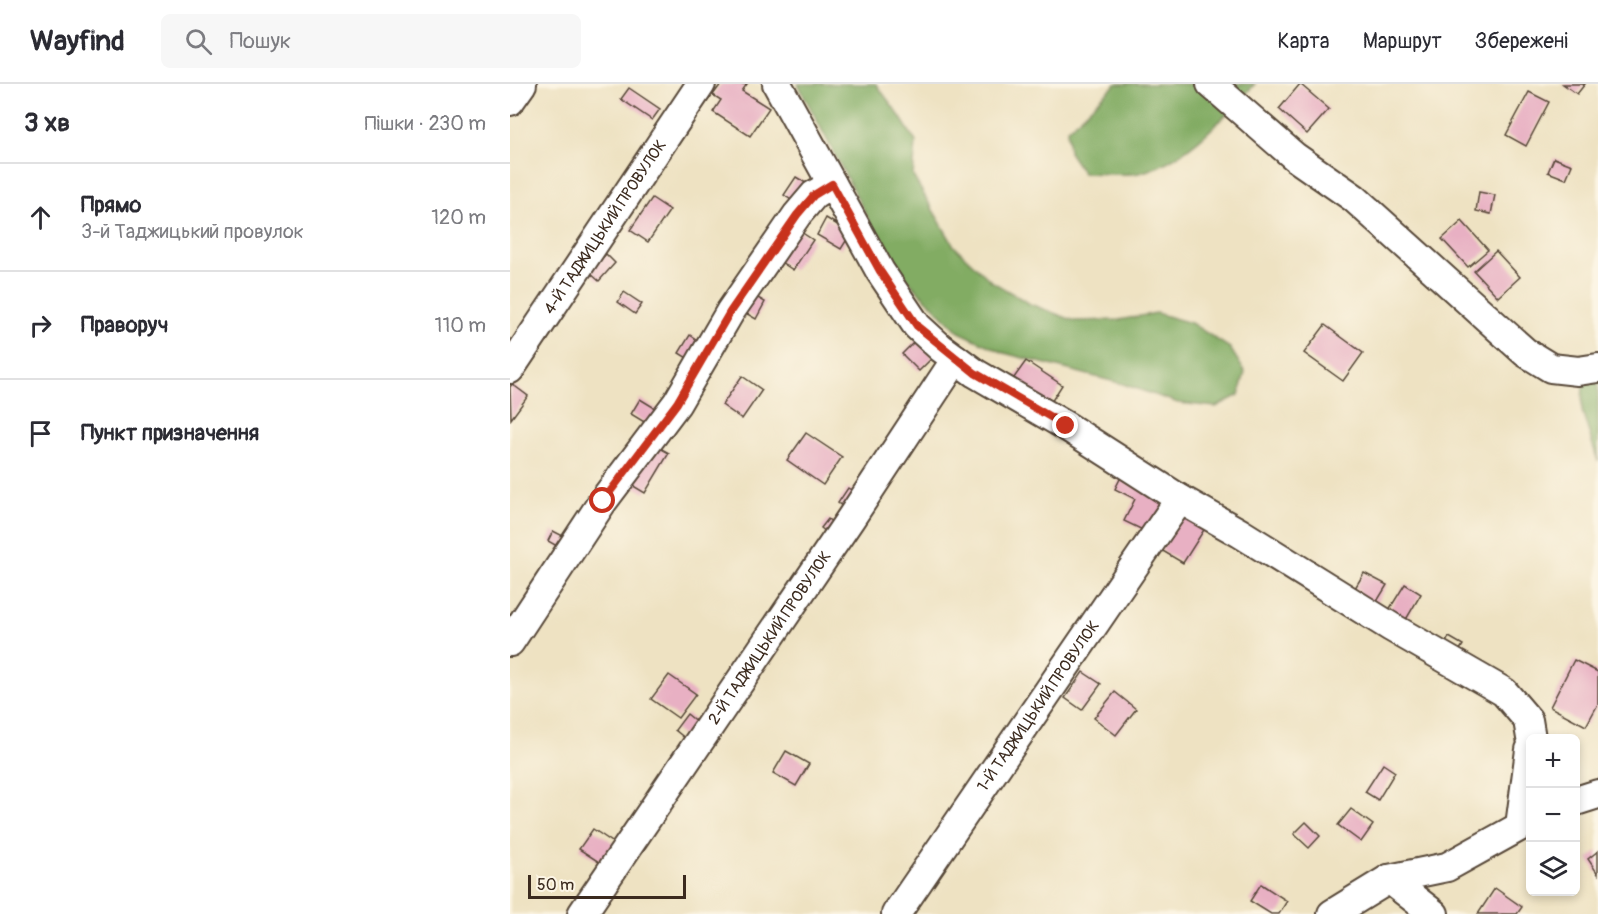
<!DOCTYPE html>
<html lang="uk">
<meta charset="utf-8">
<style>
:root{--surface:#fff;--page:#f7f7f7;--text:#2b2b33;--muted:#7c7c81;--line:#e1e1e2}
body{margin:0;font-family:Pangolin,sans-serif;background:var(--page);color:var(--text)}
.controls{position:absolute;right:18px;bottom:18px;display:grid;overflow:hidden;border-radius:9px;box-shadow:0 3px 9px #0003}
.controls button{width:54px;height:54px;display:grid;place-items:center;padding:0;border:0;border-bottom:2px solid var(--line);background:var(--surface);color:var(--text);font:30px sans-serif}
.scale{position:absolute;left:18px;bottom:15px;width:158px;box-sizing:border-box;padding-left:6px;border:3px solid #3b2a1e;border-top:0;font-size:16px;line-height:21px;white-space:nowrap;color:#3b2a1e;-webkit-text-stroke:4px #fcf5e5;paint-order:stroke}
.stop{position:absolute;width:18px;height:18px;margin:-14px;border:4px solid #c8321e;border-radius:50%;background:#fff}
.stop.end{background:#c8321e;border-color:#fff;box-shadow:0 2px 6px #0008}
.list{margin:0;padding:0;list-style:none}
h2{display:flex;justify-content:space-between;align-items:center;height:78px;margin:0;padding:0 24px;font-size:26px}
h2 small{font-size:20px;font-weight:400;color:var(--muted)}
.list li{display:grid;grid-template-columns:39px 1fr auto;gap:18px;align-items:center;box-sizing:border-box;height:108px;padding:0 24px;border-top:2px solid var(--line)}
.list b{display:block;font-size:22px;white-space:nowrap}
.list p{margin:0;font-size:20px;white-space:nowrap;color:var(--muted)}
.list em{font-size:20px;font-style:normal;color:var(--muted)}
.icon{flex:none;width:33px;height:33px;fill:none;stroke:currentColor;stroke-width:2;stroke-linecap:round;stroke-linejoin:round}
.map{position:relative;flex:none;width:1088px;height:830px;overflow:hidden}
header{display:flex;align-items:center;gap:36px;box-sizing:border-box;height:84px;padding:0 30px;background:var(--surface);border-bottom:2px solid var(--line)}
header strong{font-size:28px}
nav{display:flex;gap:33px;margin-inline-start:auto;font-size:21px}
.search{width:420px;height:54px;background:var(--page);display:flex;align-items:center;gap:15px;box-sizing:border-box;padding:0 21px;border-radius:9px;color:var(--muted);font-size:22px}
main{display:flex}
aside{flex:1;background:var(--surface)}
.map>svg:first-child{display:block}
.forest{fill:#82ac63;stroke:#5e6b40;stroke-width:1.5}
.building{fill:#e8b0c3}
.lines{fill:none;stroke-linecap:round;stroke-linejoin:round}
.minor-casing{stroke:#564637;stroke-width:32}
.minor{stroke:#fff;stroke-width:28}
.route{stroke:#c8321e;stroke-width:8}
.labels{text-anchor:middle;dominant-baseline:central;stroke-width:6;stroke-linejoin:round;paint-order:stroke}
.street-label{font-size:16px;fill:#3b2a1e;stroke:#fcf5e5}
</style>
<header>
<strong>Wayfind</strong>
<div class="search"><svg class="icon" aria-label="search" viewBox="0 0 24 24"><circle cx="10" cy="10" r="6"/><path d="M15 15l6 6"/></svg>Пошук</div>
<nav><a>Карта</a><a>Маршрут</a><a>Збережені</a></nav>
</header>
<main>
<aside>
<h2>3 хв<small>Пішки · 230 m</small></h2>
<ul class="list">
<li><svg class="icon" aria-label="ahead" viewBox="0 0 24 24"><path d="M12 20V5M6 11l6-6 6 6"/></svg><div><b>Прямо</b><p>3-й Таджицький провулок</p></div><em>120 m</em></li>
<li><svg class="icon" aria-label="right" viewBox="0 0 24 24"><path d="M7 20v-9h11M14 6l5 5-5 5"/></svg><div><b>Праворуч</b></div><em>110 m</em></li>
<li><svg class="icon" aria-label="arrive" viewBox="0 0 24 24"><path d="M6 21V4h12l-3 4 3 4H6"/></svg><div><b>Пункт призначення</b></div></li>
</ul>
</aside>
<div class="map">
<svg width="1088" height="830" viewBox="0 0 1088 830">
<rect width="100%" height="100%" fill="#fcf5e5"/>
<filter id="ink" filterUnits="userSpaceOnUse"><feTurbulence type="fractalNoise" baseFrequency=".0167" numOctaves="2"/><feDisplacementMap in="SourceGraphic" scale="12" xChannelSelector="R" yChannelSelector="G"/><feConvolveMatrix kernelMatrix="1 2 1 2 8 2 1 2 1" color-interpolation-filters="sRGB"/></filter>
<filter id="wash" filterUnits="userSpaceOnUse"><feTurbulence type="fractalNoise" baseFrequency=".008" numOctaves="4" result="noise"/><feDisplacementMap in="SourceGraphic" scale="24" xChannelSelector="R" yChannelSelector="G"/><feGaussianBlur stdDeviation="1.35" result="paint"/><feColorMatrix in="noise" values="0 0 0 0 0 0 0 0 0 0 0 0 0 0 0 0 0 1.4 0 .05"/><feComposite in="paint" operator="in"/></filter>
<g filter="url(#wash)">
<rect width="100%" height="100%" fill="#eee2c2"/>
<g class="forest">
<path d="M288,0H366L389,31L406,58L403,92L444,162L481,197L520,220L565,237L609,236L646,229L681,239L720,264L735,288L729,311L706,323L668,319L613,300L494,269L449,248L402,201L375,167Z"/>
<path d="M606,0H745C713,34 677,77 629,89C614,92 589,89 573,89L559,68L557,46Z"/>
<path d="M1088,286V377L1072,327L1073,298Z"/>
</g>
<g id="blocks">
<g class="building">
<path d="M211,0H237L232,7L259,24L240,52L203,28L211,16L203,11Z"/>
<path d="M790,0L819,25L797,50L769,25Z"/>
<path d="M1053,0H1075L1067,10Z"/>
<path d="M119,4L150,25L142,36L111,15Z"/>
<path d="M1019,8L1039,18L1016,62L996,51Z"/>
<path d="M1044,74L1062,81L1056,95L1038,88Z"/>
<path d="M286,93L299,101L287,120L274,111Z"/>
<path d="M969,108L985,111L981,130L966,127Z"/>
<path d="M142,114L160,126L138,158L120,146Z"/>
<path d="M316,134L341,149L331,165L307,151Z"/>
<path d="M952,137L978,166L958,183L932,155Z"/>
<path d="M288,146L303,156L283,186L268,176Z"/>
<path d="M986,167L1010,193L988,213L964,187Z"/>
<path d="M96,170L105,179L89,197L79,188Z"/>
<path d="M114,208L132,220L125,230L108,218Z"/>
<path d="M241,210L255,218L246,235L232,227Z"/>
<path d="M815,241L853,269L833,297L794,269Z"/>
<path d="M180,251L193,260L182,277L169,269Z"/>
<path d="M406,256L423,273L409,287L392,270Z"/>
<path d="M516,277L552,301L538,323L501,298Z"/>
<path d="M232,292L252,306L232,335L212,321Z"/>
<path d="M2,300L18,312L1,335L0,303Z"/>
<path d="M130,315L153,329L144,344L121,330Z"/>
<path d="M296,349L332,373L313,401L277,376Z"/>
<path d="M139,358L159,369L135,409L115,397Z"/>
<path d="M611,393L658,416L641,450L614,437L625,415L605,405Z"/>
<path d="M338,404L347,410L337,426L328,419Z"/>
<path d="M675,428L697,441L673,479L651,466Z"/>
<path d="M318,435L328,443L321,452L311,444Z"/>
<path d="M43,447L59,455L54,466L38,457Z"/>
<path d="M854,489L877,501L863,524L846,514L850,507L845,504Z"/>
<path d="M895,500L911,510L894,539L877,529Z"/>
<path d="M939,553L953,561L945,574L931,566Z"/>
<path d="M1064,576L1088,588V620L1076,642L1040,623Z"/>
<path d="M573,588L591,600L572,626L555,614Z"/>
<path d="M159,591L186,610L168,634L141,615Z"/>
<path d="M605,608L626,625L606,651L584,634Z"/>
<path d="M177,630L188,639L176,655L165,646Z"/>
<path d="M276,667L299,680L286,702L263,689Z"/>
<path d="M873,680L885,688L868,716L855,708Z"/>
<path d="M841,725L863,741L851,758L828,741Z"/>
<path d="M796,738L810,752L799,764L784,750Z"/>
<path d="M83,745L108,762L95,782L69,765Z"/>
<path d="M1088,767V790L1078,775Z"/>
<path d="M751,800L777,817L769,830H761L740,817Z"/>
<path d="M985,804L1012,823L1007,830H968Z"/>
</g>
</g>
</g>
<g filter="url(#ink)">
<use href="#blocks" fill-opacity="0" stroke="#564637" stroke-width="1.5"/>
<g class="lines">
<g class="minor-casing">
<g id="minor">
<path d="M267,0L370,187L407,242L431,264L465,289L556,342L670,415L730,449L881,543L994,608L1018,636L1021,654"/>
<path d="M701,0L785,73L844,114L1015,268L1041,284L1068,287L1088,284"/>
<path d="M0,17L12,0"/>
<path id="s1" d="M0,285L191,0"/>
<path d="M0,558L93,417L167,319L220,228L287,131L304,111L322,100"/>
<path d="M1066,717L1088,710"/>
<path d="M1010,742L1020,666"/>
<path d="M879,795L924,830"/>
<path id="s2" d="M72,830L341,434L446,275"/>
<path id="s3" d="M386,830L670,415"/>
<path d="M822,830L879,795L937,783L1020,737"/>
</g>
</g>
<use href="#minor" class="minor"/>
</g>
</g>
<g class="lines" filter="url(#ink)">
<path class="route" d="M93,417L167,319L220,228L287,131L304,111L322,100L370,187L407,242L465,289L556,342"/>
</g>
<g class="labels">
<g class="street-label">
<text stroke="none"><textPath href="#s1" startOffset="171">4-Й ТАДЖИЦЬКИЙ ПРОВУЛОК</textPath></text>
<text stroke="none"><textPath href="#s2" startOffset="334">2-Й ТАДЖИЦЬКИЙ ПРОВУЛОК</textPath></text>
<text stroke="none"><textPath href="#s3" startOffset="252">1-Й ТАДЖИЦЬКИЙ ПРОВУЛОК</textPath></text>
</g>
</g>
</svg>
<div class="controls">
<button>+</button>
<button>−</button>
<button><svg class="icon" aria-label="layers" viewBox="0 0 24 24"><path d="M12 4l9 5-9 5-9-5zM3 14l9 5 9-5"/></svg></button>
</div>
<div class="scale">50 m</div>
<div class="stop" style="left:93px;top:417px"></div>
<div class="stop end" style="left:556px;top:342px"></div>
</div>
</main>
